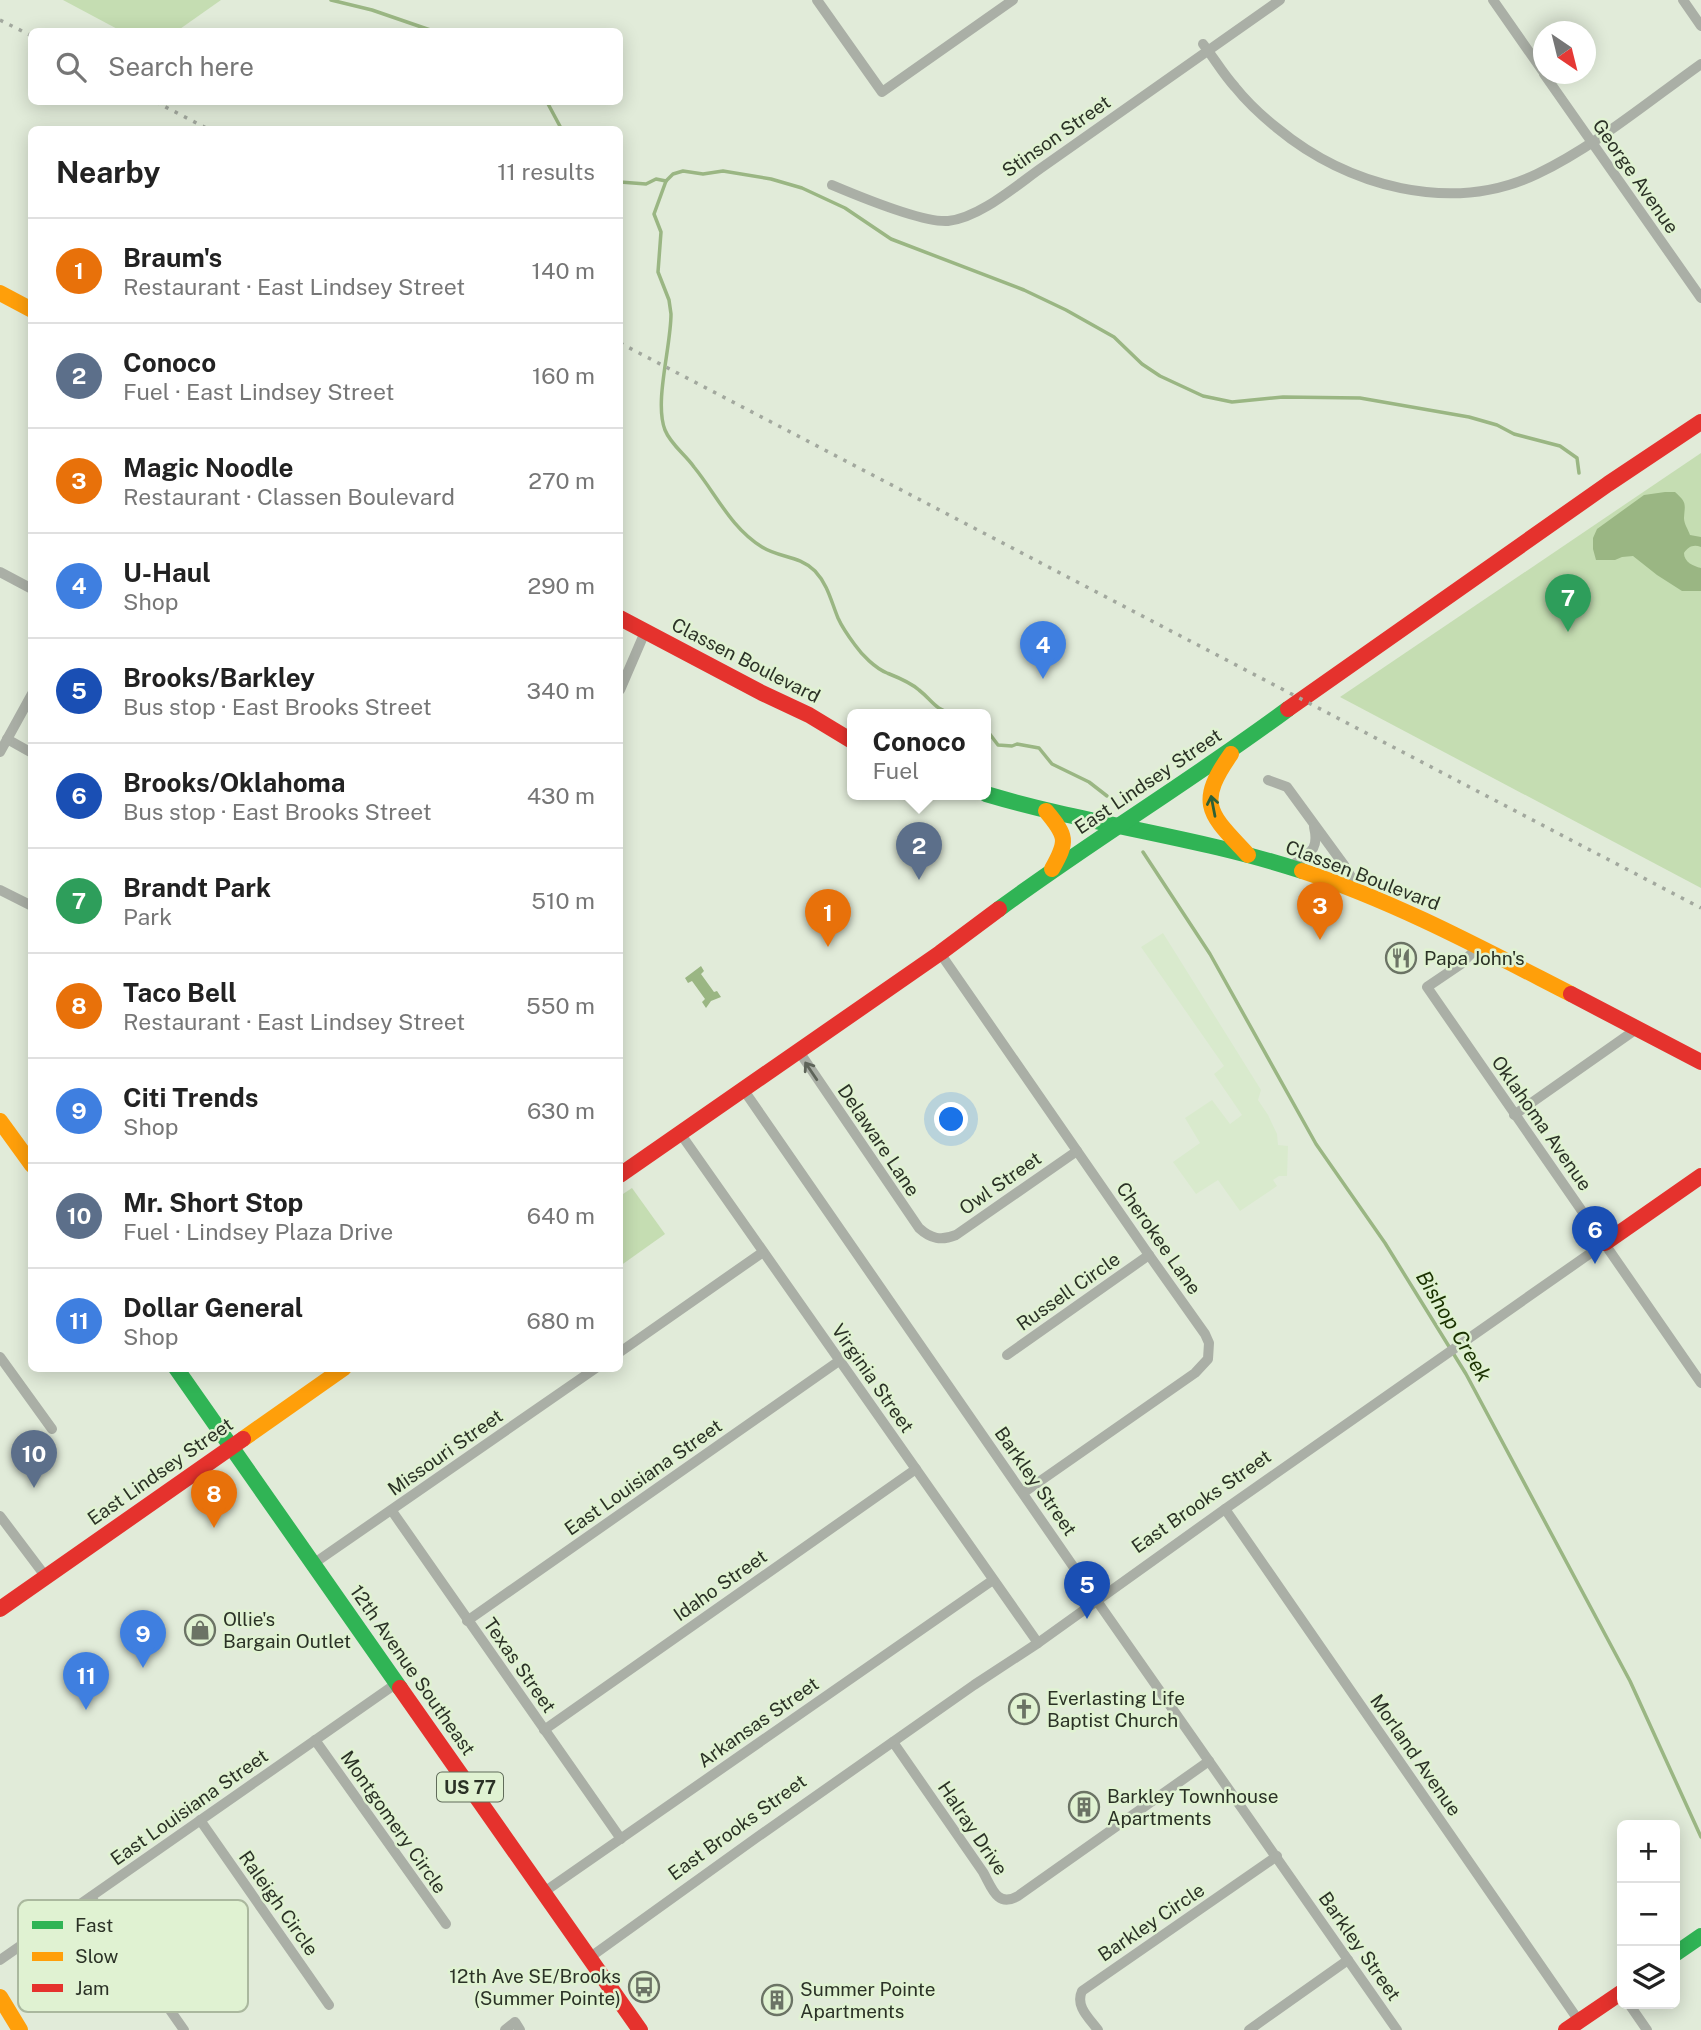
<!DOCTYPE html>
<meta charset="utf-8">
<style>
:root{--surface:#fff;--page:#f2f2f2;--text:#222;--muted:#767676;--line:#e0e0e0;--accent:#111827}
body{margin:0;font-family:"Public Sans",sans-serif;background:var(--page);color:var(--text)}
.controls{position:absolute;right:21px;bottom:21px;display:grid;overflow:hidden;border-radius:10px;box-shadow:0 4px 18px #0003}
.controls button{width:63px;height:63px;display:grid;place-items:center;padding:0;border:0;border-bottom:2px solid var(--line);background:var(--surface);color:var(--text);font:35px sans-serif}
.compass{position:absolute;left:1533px;top:21px;width:63px;height:63px;border-radius:50%;background:var(--surface);box-shadow:0 4px 18px #0003;rotate:145deg}
.you{position:absolute;left:952px;top:1120px;width:24px;height:24px;margin:-18px;border:5px solid #fff;border-radius:50%;background:#1a73e8;box-shadow:0 0 0 10px #1a73e833}
.badge{display:grid;place-items:center;width:46px;height:46px;border-radius:50%;background:var(--accent);color:#fff;font-size:23px;font-weight:700}
.pin{position:absolute;translate:-50% -58px;filter:drop-shadow(0 2px 4px #0008)}
.pin::after{content:'';position:absolute;top:37px;width:24px;height:21px;background:inherit;clip-path:polygon(0 0,100% 0,50% 100%)}
.popup{position:absolute;left:847px;top:709px;width:144px;height:91px;box-sizing:border-box;display:grid;place-content:center;border-radius:10px;background:var(--surface);filter:drop-shadow(0 2px 5px #0005);font-size:23px;white-space:nowrap;color:var(--muted)}
.popup b{font-size:26px;color:var(--text)}
.popup::after{content:'';position:absolute;left:50%;top:100%;margin-left:-14px;border:14px solid transparent;border-top-color:var(--surface)}
.list{margin:0;padding:0;list-style:none}
h2{display:flex;justify-content:space-between;align-items:center;height:91px;margin:0;padding:0 28px;font-size:30px}
h2 small{font-size:23px;font-weight:400;color:var(--muted)}
.list li{display:grid;grid-template-columns:46px 1fr auto;gap:21px;align-items:center;box-sizing:border-box;height:105px;padding:0 28px;border-top:2px solid var(--line)}
.list b{display:block;font-size:26px;white-space:nowrap}
.list p{margin:0;font-size:23px;white-space:nowrap;color:var(--muted)}
.list em{font-size:23px;font-style:normal;color:var(--muted)}
.icon{flex:none;width:38px;height:38px;fill:none;stroke:currentColor;stroke-width:2;stroke-linecap:round;stroke-linejoin:round}
.map{position:relative;flex:none;width:1701px;height:2030px;overflow:hidden}
.search{position:absolute;background:var(--surface);box-shadow:0 4px 18px #0003;left:28px;top:28px;width:595px;height:77px;display:flex;align-items:center;gap:18px;box-sizing:border-box;padding:0 24px;border-radius:10px;color:var(--muted);font-size:26px}
.panel{position:absolute;background:var(--surface);box-shadow:0 4px 18px #0003;left:28px;top:126px;width:595px;height:1246px;border-radius:10px}
.map>svg:first-child{display:block}
.built{fill:#d9eacd}
.green{fill:#c5ddb2}
.water{fill:#9ab683}
.lines{fill:none;stroke-linecap:round;stroke-linejoin:round}
.stream{stroke:#9ab683;stroke-width:3.5}
.street{stroke:#aaafa6;stroke-width:10}
.fast{stroke:#30b455;stroke-width:16}
.slow{stroke:#ff9f0a;stroke-width:16}
.jam{stroke:#e5322d;stroke-width:16}
.rail{stroke:#a2a89e;stroke-width:3.5;stroke-dasharray:3.5 7;stroke-linecap:butt}
.oneway{stroke:#2d6036}
.oneway2{stroke:#5e6459}
.labels{text-anchor:middle;dominant-baseline:central;stroke-width:5;stroke-linejoin:round;paint-order:stroke}
.shield{fill:#e0f2d2;stroke:#616c5a;stroke-width:2}
.shield-label{font-size:18px;font-weight:bold;fill:#2b3226}
.street-label{font-size:19px;fill:#2b3226;stroke:#e0f2d2}
.poi-label{font-size:19px;fill:#2b3226;stroke:#e0f2d2;text-anchor:start}
.water-label{font-size:21px;font-style:italic;fill:#1b3201;stroke:#e0f2d2}
.key{fill:#e0f2d2;stroke:#aab89e;stroke-width:2}
.key-label{font-size:19px;fill:#2b3226}
</style>
<div class="map">
<svg width="1701" height="2030" viewBox="0 0 1701 2030">
<rect width="100%" height="100%" fill="#e1ebd9"/>
<path class="built" d="M1163,933L1261,1090L1258,1100L1268,1115L1277,1134L1278,1145L1288,1146L1287,1176H1279L1273,1180L1277,1186L1240,1211L1218,1180L1196,1194L1173,1162L1200,1143L1185,1118L1212,1100L1230,1124L1242,1115L1214,1074L1224,1066L1141,947Z"/>
<g class="green">
<path d="M63,0H221L177,31L123,32Z"/>
<path d="M1701,453V888L1340,697Z"/>
<path d="M632,1188L665,1234L620,1266V1196Z"/>
</g>
<g class="water">
<path d="M1665,492H1675C1687,503 1685,503 1684,518C1684,524 1688,529 1690,535L1701,537V547C1693,544 1688,547 1684,553C1684,562 1693,566 1701,568V591H1682L1657,575L1633,556L1622,557L1615,560H1596L1593,549V538L1597,529L1644,495Z"/>
<path d="M701,966L704,971L701,974L714,992L717,991L721,997L711,1001L706,1008L702,1002L705,999L692,981L688,983L685,978Z"/>
</g>
<g class="lines">
<g class="stream">
<path d="M331,0L372,10L436,32"/>
<path d="M547,102L562,130"/>
<path d="M666,181L673,174L683,171L703,174L723,171L771,179L802,188L845,208L891,239L1024,290L1066,310L1114,337L1142,364L1160,376L1203,396L1232,402L1283,397L1360,398L1469,417L1497,425L1514,434L1560,446L1577,458L1579,473"/>
<path d="M666,181L654,214L661,232L658,272L669,300L671,314C671,347 654,402 665,430C671,445 685,454 694,467C716,494 731,528 762,547C779,558 799,555 815,571C828,585 831,601 838,618C842,627 849,637 855,645C862,655 875,668 887,673C897,677 910,682 919,690C933,701 934,709 953,714"/>
<path d="M620,182L646,184L656,179L666,181"/>
<path d="M986,729L998,745L1012,746L1017,744L1039,748L1052,764L1089,782L1107,796"/>
<path d="M1143,852L1210,954L1316,1144L1385,1243L1466,1374L1630,1681L1701,1837"/>
</g>
<g class="street">
<path d="M817,0L882,92L1013,0"/>
<path d="M1493,0L1544,73"/>
<path d="M1683,0L1701,26"/>
<path d="M1203,44C1214,58 1223,74 1235,87C1247,102 1262,116 1277,128C1347,186 1451,215 1537,174C1594,147 1649,101 1701,64"/>
<path d="M1544,74L1701,298"/>
<path d="M832,185C858,196 922,223 948,221C980,218 1018,184 1044,166C1123,111 1201,55 1280,0"/>
<path d="M0,572L32,589"/>
<path d="M620,690L645,632"/>
<path d="M7,739L32,753"/>
<path d="M0,752L32,694"/>
<path d="M1268,780L1287,787L1344,865L1360,892"/>
<path d="M1290,867C1308,853 1320,852 1314,827"/>
<path d="M0,890L32,906"/>
<path d="M1479,946L1461,964L1427,987L1701,1383"/>
<path d="M940,953L1149,1255L1205,1334L1209,1343L1208,1359L1195,1373L1023,1493"/>
<path d="M798,1050L919,1228C931,1239 941,1241 956,1235L1077,1151"/>
<path d="M743,1089L1104,1611L1397,2030"/>
<path d="M1514,1115L1638,1028"/>
<path d="M680,1133L1038,1643"/>
<path d="M620,1352L763,1252"/>
<path d="M1007,1355L1149,1255"/>
<path d="M0,1357L52,1429"/>
<path d="M1225,1509L1579,2021"/>
<path d="M392,1511L621,1839"/>
<path d="M0,1516L46,1577"/>
<path d="M313,1564L596,1368"/>
<path d="M467,1621L839,1361"/>
<path d="M544,1730L916,1469"/>
<path d="M315,1740L446,1924"/>
<path d="M893,1742L983,1872C992,1888 997,1908 1018,1896L1209,1761"/>
<path d="M200,1820L329,2005"/>
<path d="M544,1892L993,1580"/>
<path d="M91,1897L184,2030"/>
<path d="M589,1958L756,1838L974,1685L1038,1643L1225,1509L1605,1243"/>
<path d="M0,1960L397,1683"/>
<path d="M1629,2004L1647,2030"/>
<path d="M505,2030L515,2022L520,2030"/>
<path d="M1098,2030C1089,2018 1075,2006 1082,1991L1277,1856"/>
<path d="M1249,2030L1348,1960"/>
</g>
<g class="fast">
<path d="M986,794C1090,825 1199,837 1302,871"/>
<path d="M999,909C1094,839 1194,779 1288,709"/>
<path d="M176,1368L400,1688"/>
<path d="M1675,1954L1701,1936"/>
</g>
<g class="slow">
<path d="M0,293L32,310"/>
<path d="M1231,754C1195,805 1210,814 1248,855"/>
<path d="M1046,811C1067,836 1068,841 1052,869"/>
<path d="M1302,871C1396,902 1483,949 1571,994"/>
<path d="M0,1121L32,1165"/>
<path d="M243,1439L344,1368"/>
<path d="M0,1997L20,2030"/>
</g>
<g class="jam">
<path d="M620,618L762,693L809,715L852,741"/>
<path d="M1288,709L1608,484L1701,422"/>
<path d="M1571,994L1701,1062"/>
<path d="M620,1175L940,953L999,909"/>
<path d="M1605,1243L1701,1176"/>
<path d="M0,1609L243,1439"/>
<path d="M400,1688L640,2030"/>
<path d="M1566,2030L1622,1992"/>
</g>
<g class="rail">
<path d="M0,20L32,36"/>
<path d="M156,102L210,130"/>
<path d="M620,343L1701,908"/>
</g>
</g>
<defs><path id="oneway-shaft" d="M-6 0H5M1.5-3L5.5 0L1.5 3" fill="none" stroke-width="1.6" stroke-linecap="round" stroke-linejoin="round" transform="scale(1.75)"/></defs>
<use class="oneway" href="#oneway-shaft" transform="translate(1213 806) rotate(-101)"/>
<use class="oneway2" href="#oneway-shaft" transform="translate(811 1071) rotate(-124)"/>
<defs>
<g id="restaurant-ring" transform="scale(1.575)"><circle r="9.5" fill="#e0f2d2" stroke="#6b7365" stroke-width="1.5"/><path d="M-5-6h1v4h1v-4h1v4h1v-4h1v5L-1.5 .5V6h-2V.5L-5-1ZM5-6V6H3V1.5H1.5Q1.5-4 5-6Z" fill="#6b7365"/></g>
<g id="shop-ring" transform="scale(1.575)"><circle r="9.5" fill="#e0f2d2" stroke="#6b7365" stroke-width="1.5"/><path d="M-5-2.5h2.3a2.7 3.5 0 0 1 5.4 0H5L5.5 6h-11ZM-1.5-2.5h3a1.5 2.3 0 0 0-3 0Z" fill="#6b7365"/></g>
<g id="church-ring" transform="scale(1.575)"><circle r="9.5" fill="#e0f2d2" stroke="#6b7365" stroke-width="1.5"/><path d="M-1.2-6h2.4v3.5h3.3v2.4h-3.3V6h-2.4V-.1h-3.3v-2.4h3.3Z" fill="#6b7365"/></g>
<g id="building-ring" transform="scale(1.575)"><circle r="9.5" fill="#e0f2d2" stroke="#6b7365" stroke-width="1.5"/><path d="M-4-6H4V6H1V3H-1V6H-4ZM-2.5-4.3h1.7v1.8h-1.7ZM.8-4.3h1.7v1.8H.8ZM-2.5-1h1.7V.8h-1.7ZM.8-1h1.7V.8H.8Z" fill="#6b7365"/></g>
<g id="bus-ring" transform="scale(1.575)"><circle r="9.5" fill="#e0f2d2" stroke="#6b7365" stroke-width="1.5"/><path d="M-5-6H5V4H4V6H2V4H-2V6H-4V4H-5ZM-3.5-4V0h7V-4ZM-3.5 1.2v1.5H-2V1.2ZM2 1.2v1.5H3.5V1.2Z" fill="#6b7365"/></g>
</defs>
<g fill-rule="evenodd">
<use href="#restaurant-ring" x="1401" y="958"/>
<use href="#shop-ring" x="200" y="1630"/>
<use href="#church-ring" x="1024" y="1709"/>
<use href="#building-ring" x="1084" y="1807"/>
<use href="#bus-ring" x="644" y="1987"/>
<use href="#building-ring" x="777" y="2000"/>
</g>
<g class="labels">
<rect class="shield" x="437" y="1772.5" width="66" height="29" rx="5"/>
<g class="shield-label">
<text x="470" y="1787">US 77</text>
</g>
<g class="street-label">
<text transform="translate(1056 136) rotate(-35)">Stinson Street</text>
<text transform="translate(1636 176) rotate(55)">George Avenue</text>
<text transform="translate(746 660) rotate(27)">Classen Boulevard</text>
<text transform="translate(1148 781) rotate(-34)">East Lindsey Street</text>
<text transform="translate(1363 875) rotate(21)">Classen Boulevard</text>
<text transform="translate(1542 1123) rotate(55)">Oklahoma Avenue</text>
<text transform="translate(879 1140) rotate(56)">Delaware Lane</text>
<text transform="translate(1000 1183) rotate(-35)">Owl Street</text>
<text transform="translate(1159 1238) rotate(55)">Cherokee Lane</text>
<text transform="translate(1068 1291) rotate(-35)">Russell Circle</text>
<text transform="translate(873 1378) rotate(55)">Virginia Street</text>
<text transform="translate(445 1452) rotate(-35)">Missouri Street</text>
<text transform="translate(160 1471) rotate(-35)">East Lindsey Street</text>
<text transform="translate(643 1477) rotate(-35)">East Louisiana Street</text>
<text transform="translate(1036 1481) rotate(55)">Barkley Street</text>
<text transform="translate(1201 1501) rotate(-35)">East Brooks Street</text>
<text transform="translate(720 1585) rotate(-35)">Idaho Street</text>
<text transform="translate(520 1665) rotate(55)">Texas Street</text>
<text transform="translate(413 1670) rotate(55)">12th Avenue Southeast</text>
<text transform="translate(758 1722) rotate(-35)">Arkansas Street</text>
<text transform="translate(1416 1755) rotate(55)">Morland Avenue</text>
<text transform="translate(189 1807) rotate(-35)">East Louisiana Street</text>
<text transform="translate(394 1822) rotate(55)">Montgomery Circle</text>
<text transform="translate(737 1827) rotate(-36)">East Brooks Street</text>
<text transform="translate(973 1828) rotate(56)">Halray Drive</text>
<text transform="translate(279 1903) rotate(55)">Raleigh Circle</text>
<text transform="translate(1151 1922) rotate(-34)">Barkley Circle</text>
<text transform="translate(1360 1946) rotate(55)">Barkley Street</text>
</g>
<g class="poi-label">
<text x="1424" y="958">Papa John's</text>
<text x="223" y="1619">Ollie's<tspan x="223" dy="22">Bargain Outlet</tspan></text>
<text x="1047" y="1698">Everlasting Life<tspan x="1047" dy="22">Baptist Church</tspan></text>
<text x="1107" y="1796">Barkley Townhouse<tspan x="1107" dy="22">Apartments</tspan></text>
<text x="621" y="1976" text-anchor="end">12th Ave SE/Brooks<tspan x="621" dy="22">(Summer Pointe)</tspan></text>
<text x="800" y="1989">Summer Pointe<tspan x="800" dy="22">Apartments</tspan></text>
</g>
<g class="water-label">
<text transform="translate(1454 1326) rotate(59)">Bishop Creek</text>
</g>
</g>
<rect x="18" y="1900" width="230" height="112" rx="10" class="key"/>
<rect x="32" y="1921" width="31" height="8" fill="#30b455"/>
<rect x="32" y="1952" width="31" height="9" fill="#ff9f0a"/>
<rect x="32" y="1984" width="31" height="8" fill="#e5322d"/>
<g class="key-label">
<text x="75" y="1932">Fast</text>
<text x="75" y="1963">Slow</text>
<text x="75" y="1995">Jam</text>
</g>
</svg>
<div class="controls">
<button>+</button>
<button>−</button>
<button><svg class="icon" aria-label="layers" viewBox="0 0 24 24"><path d="M12 4l9 5-9 5-9-5zM3 14l9 5 9-5"/></svg></button>
</div>
<svg class="compass" viewBox="-18 -18 36 36"><path d="M0-13l5 13h-10z" fill="#e53935"/><path d="M0 13l5-13h-10z" fill="#767676"/></svg>
<div class="you"></div>
<div class="pin badge" style="left:828px;top:947px;background:#e8710a">1</div>
<div class="pin badge" style="left:919px;top:880px;background:#5c6f8a">2</div>
<div class="popup"><b>Conoco</b>Fuel</div>
<div class="pin badge" style="left:1320px;top:940px;background:#e8710a">3</div>
<div class="pin badge" style="left:1043px;top:679px;background:#3f7fe0">4</div>
<div class="pin badge" style="left:1087px;top:1619px;background:#1a4fb4">5</div>
<div class="pin badge" style="left:1595px;top:1264px;background:#1a4fb4">6</div>
<div class="pin badge" style="left:1568px;top:632px;background:#2e9e5b">7</div>
<div class="pin badge" style="left:214px;top:1528px;background:#e8710a">8</div>
<div class="pin badge" style="left:143px;top:1668px;background:#3f7fe0">9</div>
<div class="pin badge" style="left:34px;top:1488px;background:#5c6f8a">10</div>
<div class="pin badge" style="left:86px;top:1710px;background:#3f7fe0">11</div>
<div class="search"><svg class="icon" aria-label="search" viewBox="0 0 24 24"><circle cx="10" cy="10" r="6"/><path d="M15 15l6 6"/></svg>Search here</div>
<section class="panel">
<h2>Nearby<small>11 results</small></h2>
<ul class="list">
<li><span class="badge" style="background:#e8710a">1</span><div><b>Braum's</b><p>Restaurant · East Lindsey Street</p></div><em>140 m</em></li>
<li><span class="badge" style="background:#5c6f8a">2</span><div><b>Conoco</b><p>Fuel · East Lindsey Street</p></div><em>160 m</em></li>
<li><span class="badge" style="background:#e8710a">3</span><div><b>Magic Noodle</b><p>Restaurant · Classen Boulevard</p></div><em>270 m</em></li>
<li><span class="badge" style="background:#3f7fe0">4</span><div><b>U-Haul</b><p>Shop</p></div><em>290 m</em></li>
<li><span class="badge" style="background:#1a4fb4">5</span><div><b>Brooks/Barkley</b><p>Bus stop · East Brooks Street</p></div><em>340 m</em></li>
<li><span class="badge" style="background:#1a4fb4">6</span><div><b>Brooks/Oklahoma</b><p>Bus stop · East Brooks Street</p></div><em>430 m</em></li>
<li><span class="badge" style="background:#2e9e5b">7</span><div><b>Brandt Park</b><p>Park</p></div><em>510 m</em></li>
<li><span class="badge" style="background:#e8710a">8</span><div><b>Taco Bell</b><p>Restaurant · East Lindsey Street</p></div><em>550 m</em></li>
<li><span class="badge" style="background:#3f7fe0">9</span><div><b>Citi Trends</b><p>Shop</p></div><em>630 m</em></li>
<li><span class="badge" style="background:#5c6f8a">10</span><div><b>Mr. Short Stop</b><p>Fuel · Lindsey Plaza Drive</p></div><em>640 m</em></li>
<li><span class="badge" style="background:#3f7fe0">11</span><div><b>Dollar General</b><p>Shop</p></div><em>680 m</em></li>
</ul>
</section>
</div>
